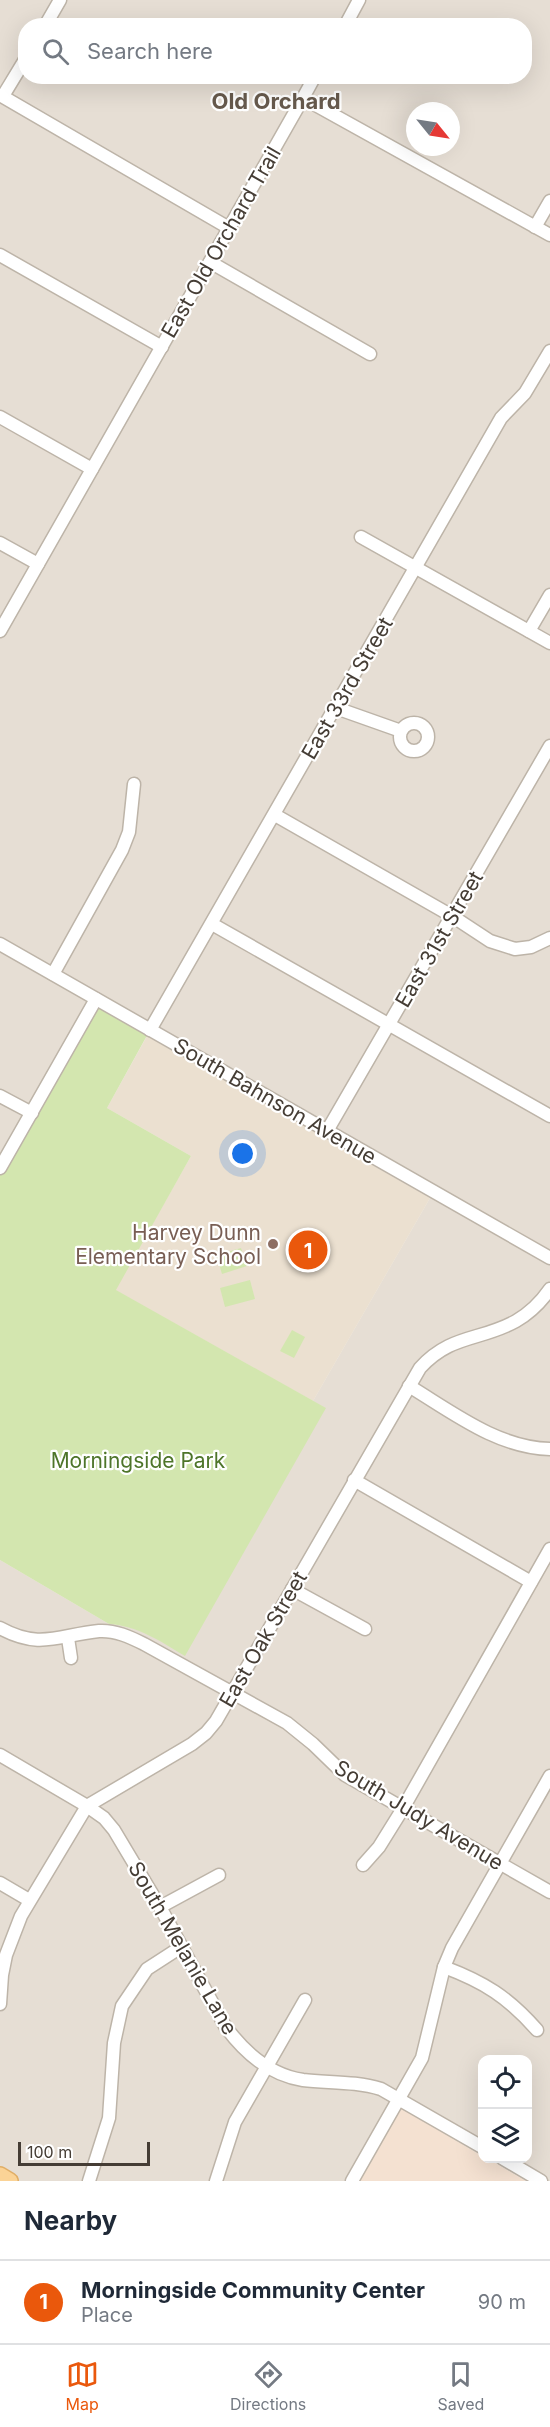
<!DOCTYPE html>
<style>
:root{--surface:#fff;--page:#f6f6f7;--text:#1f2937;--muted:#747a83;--line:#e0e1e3;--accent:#ea580c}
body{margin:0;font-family:Inter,sans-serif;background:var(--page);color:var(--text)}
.controls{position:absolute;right:18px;bottom:18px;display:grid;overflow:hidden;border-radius:12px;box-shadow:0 6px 24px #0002}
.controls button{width:54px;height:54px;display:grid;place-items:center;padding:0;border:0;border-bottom:2px solid var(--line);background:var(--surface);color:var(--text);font:30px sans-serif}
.compass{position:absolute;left:406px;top:102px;width:54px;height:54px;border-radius:50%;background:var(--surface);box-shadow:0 6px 24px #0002;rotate:120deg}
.scale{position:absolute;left:18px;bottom:15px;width:132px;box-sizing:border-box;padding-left:6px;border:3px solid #453d35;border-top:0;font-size:16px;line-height:21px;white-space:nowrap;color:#453d35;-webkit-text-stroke:4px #fff;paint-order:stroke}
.you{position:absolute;left:243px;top:1154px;width:21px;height:21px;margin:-15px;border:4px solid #fff;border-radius:50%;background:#1a73e8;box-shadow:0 0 0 9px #1a73e833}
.badge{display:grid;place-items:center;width:39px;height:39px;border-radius:50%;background:var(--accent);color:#fff;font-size:20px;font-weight:700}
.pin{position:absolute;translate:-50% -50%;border:3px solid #fff;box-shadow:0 2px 6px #0006}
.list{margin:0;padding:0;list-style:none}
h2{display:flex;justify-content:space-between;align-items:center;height:78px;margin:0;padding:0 24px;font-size:26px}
h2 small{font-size:20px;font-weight:400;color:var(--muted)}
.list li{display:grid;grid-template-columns:39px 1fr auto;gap:18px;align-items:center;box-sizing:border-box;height:84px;padding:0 24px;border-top:2px solid var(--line)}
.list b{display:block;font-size:22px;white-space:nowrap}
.list p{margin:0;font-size:20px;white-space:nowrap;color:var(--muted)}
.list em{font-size:20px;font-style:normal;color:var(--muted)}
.icon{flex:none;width:33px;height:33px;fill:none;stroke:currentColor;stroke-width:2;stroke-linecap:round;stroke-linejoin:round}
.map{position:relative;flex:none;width:550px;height:2181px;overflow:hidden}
.search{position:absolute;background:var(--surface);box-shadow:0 6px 24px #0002;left:18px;right:18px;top:18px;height:66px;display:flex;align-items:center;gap:15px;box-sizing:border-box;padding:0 21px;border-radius:24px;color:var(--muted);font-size:22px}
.sheet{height:162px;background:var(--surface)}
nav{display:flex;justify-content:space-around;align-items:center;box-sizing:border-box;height:84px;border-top:2px solid var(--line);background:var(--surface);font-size:16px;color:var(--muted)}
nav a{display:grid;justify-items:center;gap:3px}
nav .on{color:var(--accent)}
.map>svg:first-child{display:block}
.residential{fill:#e6ded4;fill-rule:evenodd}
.commercial{fill:#f4e1d1}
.education{fill:#ebe0d0}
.green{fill:#d3e6af}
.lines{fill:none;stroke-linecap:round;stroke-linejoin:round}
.minor-casing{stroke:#bdb4a8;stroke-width:15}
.major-casing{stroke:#e0ae66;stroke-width:18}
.minor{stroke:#fff;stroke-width:12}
.major{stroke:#fbd396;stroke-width:15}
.education-dot{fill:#8d6e63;stroke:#fff;stroke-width:2}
.labels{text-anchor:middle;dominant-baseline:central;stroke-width:4.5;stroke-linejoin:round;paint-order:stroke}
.street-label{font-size:21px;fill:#453d35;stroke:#fff}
.education-label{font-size:21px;fill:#785e54;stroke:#fff;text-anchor:end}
.park-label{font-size:21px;fill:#4e752a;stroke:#fff}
.neighbourhood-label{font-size:22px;font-weight:bold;fill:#675a4d;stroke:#fff}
</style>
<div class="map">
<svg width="550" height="2181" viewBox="0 0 550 2181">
<rect width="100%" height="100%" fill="#f2ede6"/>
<path class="residential" d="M0,0H550V2181H526L488,2159L528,2158V2060H482V2156L401,2109L359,2181H0V1560L109,1624L127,1625L147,1633L325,1408L313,1401L430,1198L147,1036L150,1030L96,999L0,1175ZM26,26H524V76H26ZM415,111H451V147H415Z"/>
<path class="commercial" d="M401,2108L482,2156V2158L488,2159L526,2181H359Z"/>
<path class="education" d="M147,1036L430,1198L313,1401L115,1290L191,1156L107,1108Z"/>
<g class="green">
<path d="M96,999L150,1030L107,1108L191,1156L116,1290L326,1408L185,1656C160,1641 138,1626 109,1624L0,1560V1175Z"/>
<path d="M241,1248L247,1266L222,1274L216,1255Z"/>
<path d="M250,1280L255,1299L225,1307L220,1288Z"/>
<path d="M292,1330L305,1337L294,1358L280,1351Z"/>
</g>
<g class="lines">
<g class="minor-casing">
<g id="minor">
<path d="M45,26L60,0"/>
<path d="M345,26L359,0"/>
<path d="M0,95L229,228"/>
<path d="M3,96L26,58"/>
<path d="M303,98L315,76"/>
<path d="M535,227L550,201"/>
<path d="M0,255L162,347"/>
<path d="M210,262L370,354"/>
<path d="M0,417L92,469"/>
<path d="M361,537L550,643"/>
<path d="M0,543L38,564"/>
<path d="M0,631L303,98L550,235"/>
<path d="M529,631L550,595"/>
<path d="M336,708L401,731"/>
<circle cx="414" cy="737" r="14"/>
<path d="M275,815L452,916L490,941L515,949L531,947L550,938"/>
<path d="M212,924L550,1116"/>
<path d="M0,944L550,1258"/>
<path d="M53,974L122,850L129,832L134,784"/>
<path d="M150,1030L501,418L525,393L550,351"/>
<path d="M0,1096L32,1113"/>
<path d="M327,1131L550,746"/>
<path d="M0,1168L96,999"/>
<path d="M409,1386C452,1412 498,1448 550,1449"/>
<path d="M354,1480L531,1582"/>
<path d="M292,1589L365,1629"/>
<path d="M0,1628C40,1650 59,1635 99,1631C115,1630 130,1637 144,1644L287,1723L313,1744L345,1775L550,1892"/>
<path d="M68,1638L71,1658"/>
<path d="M0,1755L87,1806L104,1818L114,1830L160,1907L225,2026C244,2052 270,2075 303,2080C329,2083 355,2081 381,2089L482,2147"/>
<path d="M363,1865L379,1847L402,1810L550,1549"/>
<path d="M0,1883L29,1900"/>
<path d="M160,1907L219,1875"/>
<path d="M444,1967C484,1982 508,1997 537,2030"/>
<path d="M0,2004L2,1975L6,1955L21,1916L87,1806L192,1744L206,1733L216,1721L420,1368C451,1334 480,1341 516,1321C530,1313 541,1302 550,1289"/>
<path d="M502,2158L541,2181"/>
<path d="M89,2181L109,2118L114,2043L122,2006L147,1969L181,1947"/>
<path d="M216,2181L235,2122L305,2000"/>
<path d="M352,2181L422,2058L444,1967L452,1948L550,1776"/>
</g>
</g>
<g class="major-casing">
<path id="major" d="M0,2175L10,2181"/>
</g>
<use href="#minor" class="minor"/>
<use href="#major" class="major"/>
</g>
<circle class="education-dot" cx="273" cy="1244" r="6"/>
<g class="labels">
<g class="street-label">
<text transform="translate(221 242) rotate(-60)">East Old Orchard Trail</text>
<text transform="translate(347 688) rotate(-60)">East 33rd Street</text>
<text transform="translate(439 939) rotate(-60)">East 31st Street</text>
<text transform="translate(275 1101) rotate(30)">South Bahnson Avenue</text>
<text transform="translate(263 1639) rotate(-60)">East Oak Street</text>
<text transform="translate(419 1815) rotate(31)">South Judy Avenue</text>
<text transform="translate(183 1948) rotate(60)">South Melanie Lane</text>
</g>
<g class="education-label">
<text x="261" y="1232">Harvey Dunn<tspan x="261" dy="24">Elementary School</tspan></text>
</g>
<g class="park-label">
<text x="138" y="1460">Morningside Park</text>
</g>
<g class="neighbourhood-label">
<text x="276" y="101">Old Orchard</text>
</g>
</g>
</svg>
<div class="controls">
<button><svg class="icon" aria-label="locate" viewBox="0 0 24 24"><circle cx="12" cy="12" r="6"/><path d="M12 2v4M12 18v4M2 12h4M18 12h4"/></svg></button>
<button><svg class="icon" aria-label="layers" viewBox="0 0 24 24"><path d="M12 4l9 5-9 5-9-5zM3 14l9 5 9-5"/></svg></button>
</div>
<svg class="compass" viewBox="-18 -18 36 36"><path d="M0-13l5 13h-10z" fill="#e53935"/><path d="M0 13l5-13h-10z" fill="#747a83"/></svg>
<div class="scale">100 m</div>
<div class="you"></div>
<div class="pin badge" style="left:308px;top:1250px">1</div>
<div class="search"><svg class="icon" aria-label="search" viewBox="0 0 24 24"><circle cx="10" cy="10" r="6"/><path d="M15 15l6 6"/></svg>Search here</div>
</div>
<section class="sheet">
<h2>Nearby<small></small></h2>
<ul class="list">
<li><span class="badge">1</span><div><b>Morningside Community Center</b><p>Place</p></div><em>90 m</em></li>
</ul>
</section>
<nav>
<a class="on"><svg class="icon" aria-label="map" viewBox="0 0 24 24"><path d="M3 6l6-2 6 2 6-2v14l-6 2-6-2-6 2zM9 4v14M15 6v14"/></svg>Map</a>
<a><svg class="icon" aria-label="directions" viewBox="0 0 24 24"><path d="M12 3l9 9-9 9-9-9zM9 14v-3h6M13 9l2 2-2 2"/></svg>Directions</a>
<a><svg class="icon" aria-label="saved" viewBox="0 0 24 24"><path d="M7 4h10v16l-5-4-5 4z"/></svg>Saved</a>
</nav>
